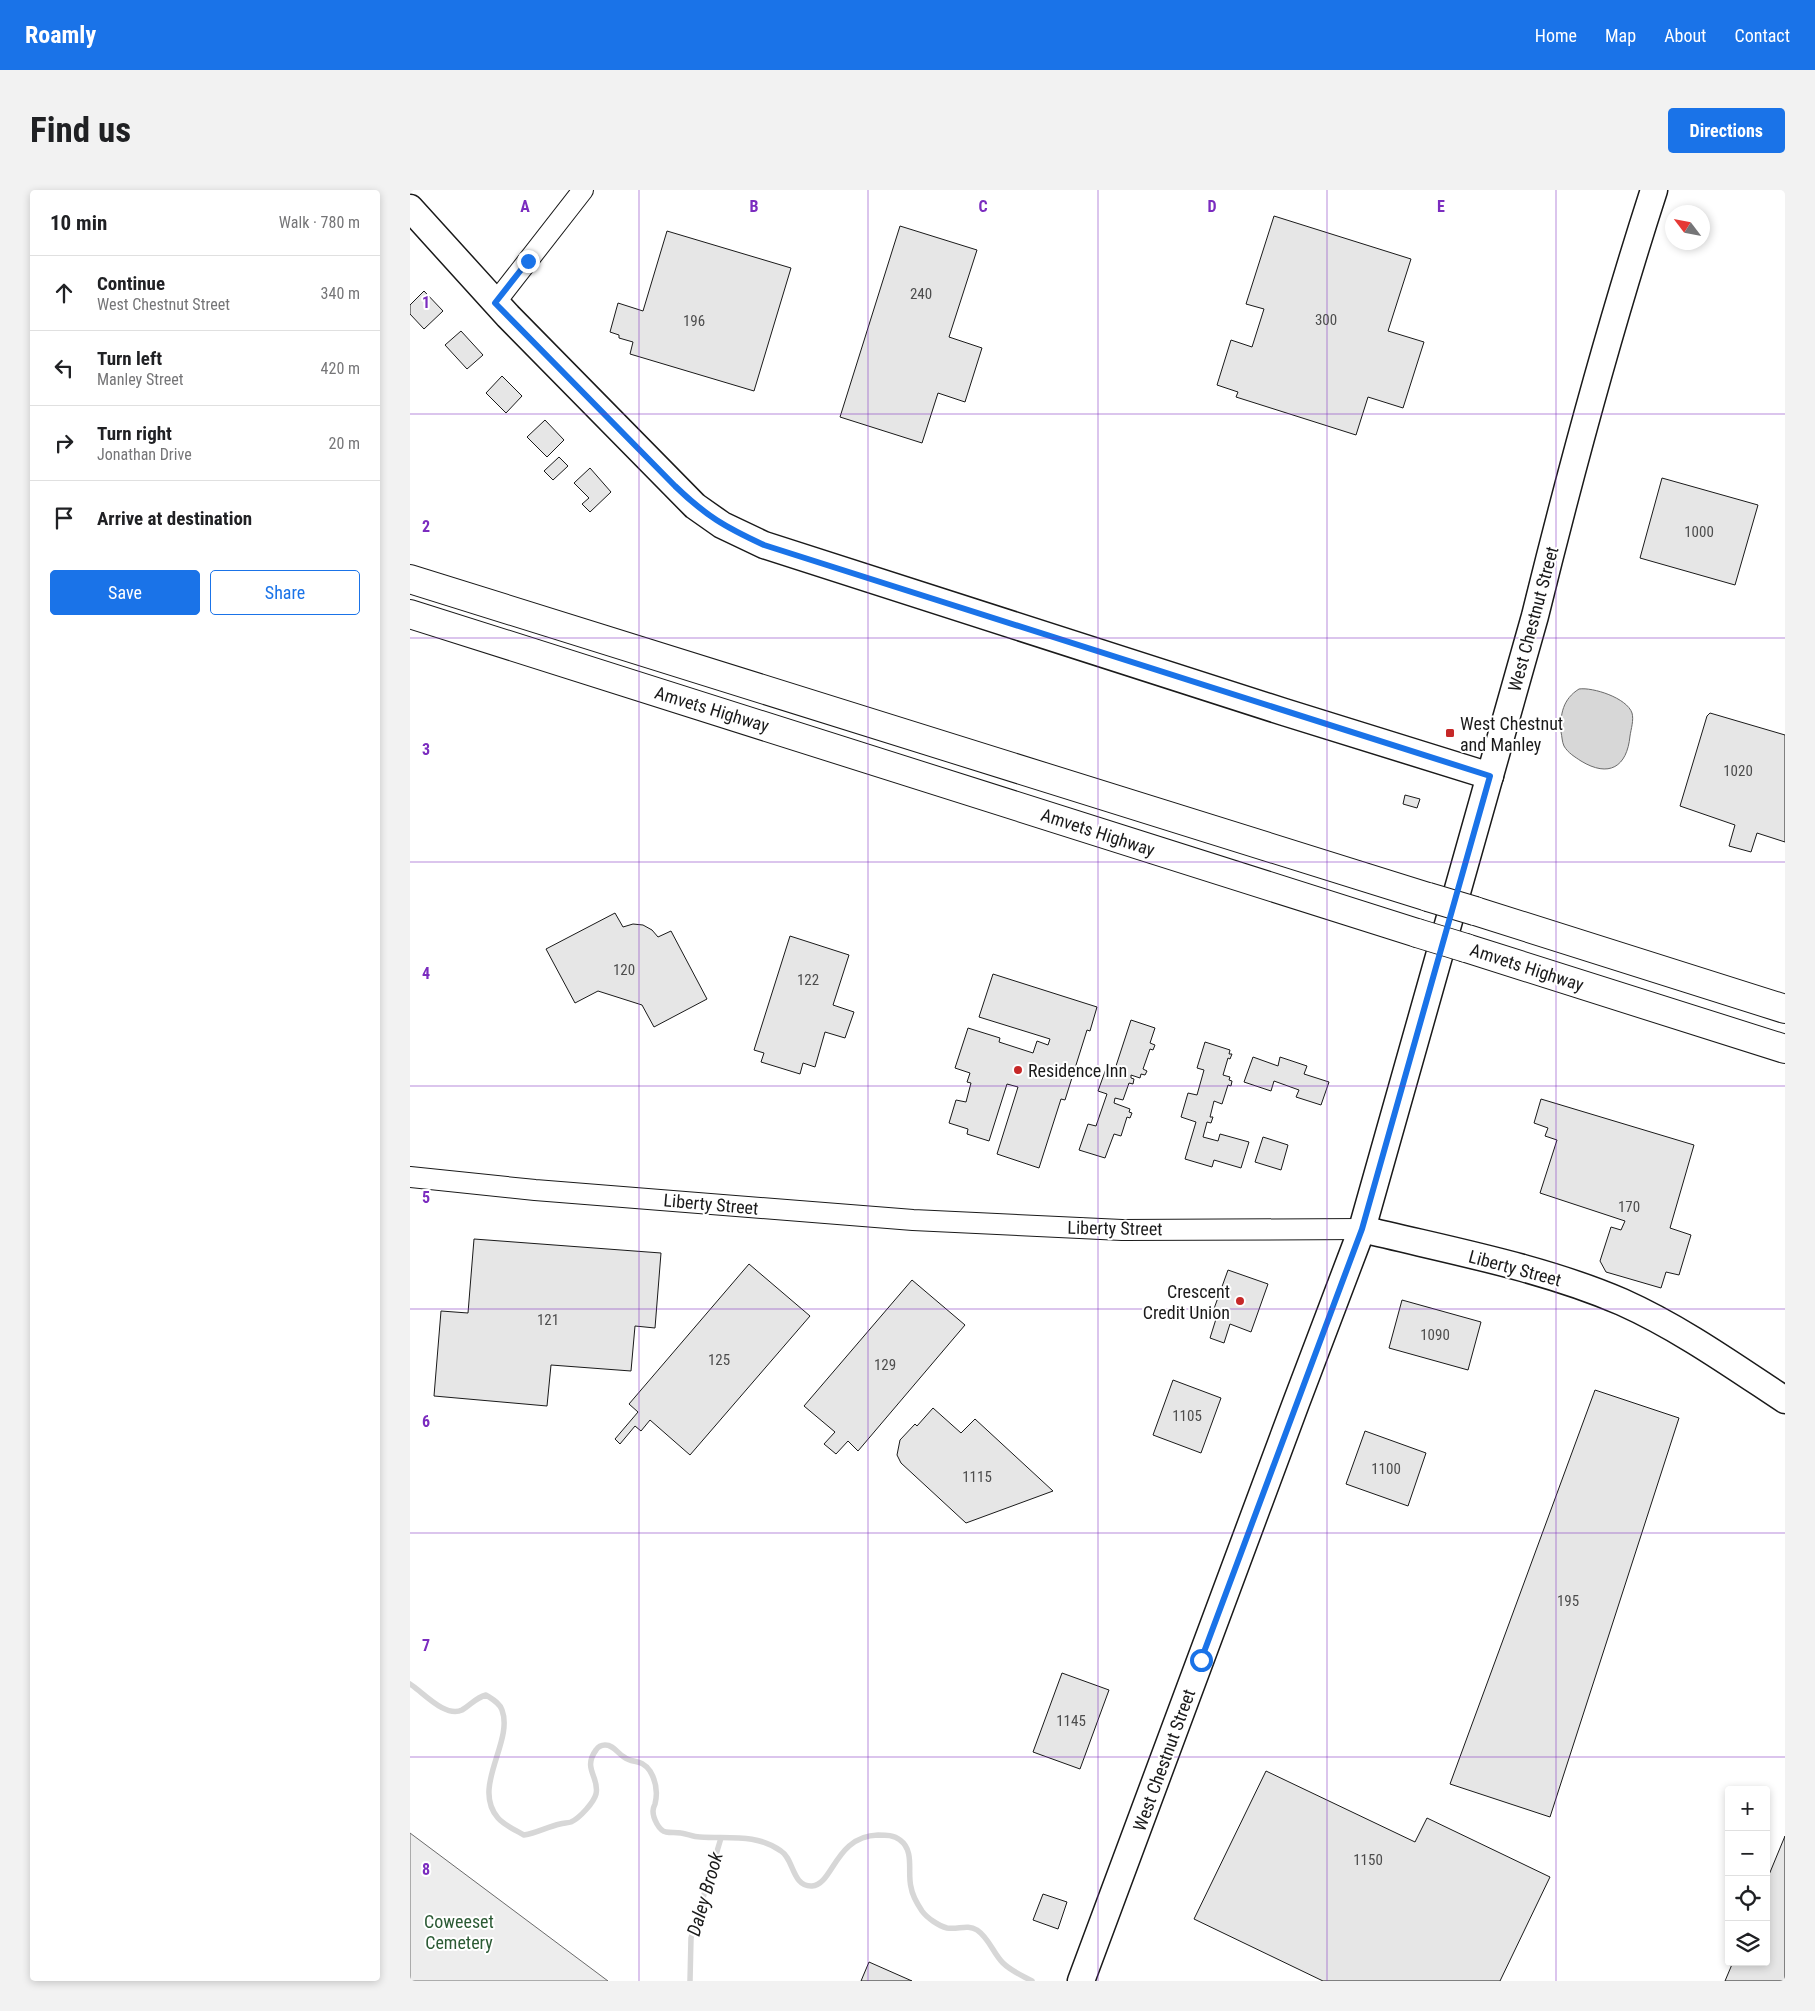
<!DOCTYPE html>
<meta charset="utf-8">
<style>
:root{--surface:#fff;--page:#f2f2f2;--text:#202124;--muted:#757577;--line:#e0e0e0;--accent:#1a73e8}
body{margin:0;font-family:"Roboto Condensed",sans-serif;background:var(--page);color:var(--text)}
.controls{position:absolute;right:15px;bottom:15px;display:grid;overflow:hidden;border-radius:5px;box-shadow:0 2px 8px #0003}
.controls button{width:45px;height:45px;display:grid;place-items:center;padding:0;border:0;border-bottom:1px solid var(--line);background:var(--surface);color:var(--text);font:25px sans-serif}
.compass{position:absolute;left:1255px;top:15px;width:45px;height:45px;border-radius:50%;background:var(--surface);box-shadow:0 2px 8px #0003;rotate:302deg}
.stop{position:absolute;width:15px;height:15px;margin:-11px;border:4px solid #1a73e8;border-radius:50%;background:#fff}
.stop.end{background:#1a73e8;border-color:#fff;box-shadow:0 1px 5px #0008}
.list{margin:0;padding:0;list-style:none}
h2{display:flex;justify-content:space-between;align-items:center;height:65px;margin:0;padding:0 20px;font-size:21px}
h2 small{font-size:16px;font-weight:400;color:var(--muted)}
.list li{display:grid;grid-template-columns:32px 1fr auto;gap:15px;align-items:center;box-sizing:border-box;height:75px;padding:0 20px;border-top:1px solid var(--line)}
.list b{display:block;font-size:19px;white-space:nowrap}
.list p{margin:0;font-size:16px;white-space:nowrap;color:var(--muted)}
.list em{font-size:16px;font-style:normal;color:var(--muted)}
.actions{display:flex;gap:10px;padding:15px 20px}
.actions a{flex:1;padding:11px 0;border:1px solid var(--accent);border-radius:5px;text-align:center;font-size:18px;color:var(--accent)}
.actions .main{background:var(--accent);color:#fff}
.icon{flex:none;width:28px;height:28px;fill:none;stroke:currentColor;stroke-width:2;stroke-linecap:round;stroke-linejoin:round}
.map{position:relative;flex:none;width:1375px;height:1791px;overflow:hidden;border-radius:5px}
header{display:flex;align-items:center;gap:30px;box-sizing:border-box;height:70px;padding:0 25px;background:var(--accent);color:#fff}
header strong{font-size:24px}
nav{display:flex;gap:28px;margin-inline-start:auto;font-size:18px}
.intro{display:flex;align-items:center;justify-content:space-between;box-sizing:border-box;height:120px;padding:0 30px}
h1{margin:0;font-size:35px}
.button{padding:12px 22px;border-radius:5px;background:var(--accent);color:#fff;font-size:18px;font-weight:700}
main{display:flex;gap:30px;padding:0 30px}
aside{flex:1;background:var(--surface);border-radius:5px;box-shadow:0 2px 8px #0003}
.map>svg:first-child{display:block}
.built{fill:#ededed;stroke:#6a6a6a}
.water{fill:#d7d7d7;stroke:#6a6a6a}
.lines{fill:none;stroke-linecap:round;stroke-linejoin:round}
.stream{stroke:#d7d7d7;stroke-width:5.5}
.building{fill:#e6e6e6;stroke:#1a1a1a}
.minor-casing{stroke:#1a1a1a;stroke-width:22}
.major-casing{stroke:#1a1a1a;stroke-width:29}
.highway-casing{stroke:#1a1a1a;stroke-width:30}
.minor{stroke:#fff;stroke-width:20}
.major{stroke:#fff;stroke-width:26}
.highway{stroke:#fff;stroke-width:28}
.highway-bridge-casing{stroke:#1a1a1a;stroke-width:30;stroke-linecap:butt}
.highway-bridge{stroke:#fff;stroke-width:28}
.route{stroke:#1a73e8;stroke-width:6}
.grid{fill:none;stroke:#7b2cbf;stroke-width:1;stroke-opacity:0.55}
.poi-dot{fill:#c62828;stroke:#fff;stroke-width:2}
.labels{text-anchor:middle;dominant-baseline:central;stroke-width:4;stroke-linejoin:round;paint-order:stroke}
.number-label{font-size:15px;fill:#4d4d4d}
.street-label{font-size:18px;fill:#1a1a1a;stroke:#fff}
.poi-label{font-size:18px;fill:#1a1a1a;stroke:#fff;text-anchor:start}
.park-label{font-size:18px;fill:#2b5a34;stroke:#fff}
.water-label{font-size:19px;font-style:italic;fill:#1a1a1a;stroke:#fff}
.grid-label{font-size:16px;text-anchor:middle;font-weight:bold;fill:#7b2cbf;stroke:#fff;stroke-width:4;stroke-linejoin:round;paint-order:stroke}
</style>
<header>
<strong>Roamly</strong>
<nav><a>Home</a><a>Map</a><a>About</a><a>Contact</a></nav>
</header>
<div class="intro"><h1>Find us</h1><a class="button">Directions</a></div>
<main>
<aside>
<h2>10 min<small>Walk · 780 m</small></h2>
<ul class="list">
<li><svg class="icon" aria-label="ahead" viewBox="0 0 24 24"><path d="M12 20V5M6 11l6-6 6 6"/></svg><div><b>Continue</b><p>West Chestnut Street</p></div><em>340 m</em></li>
<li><svg class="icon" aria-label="left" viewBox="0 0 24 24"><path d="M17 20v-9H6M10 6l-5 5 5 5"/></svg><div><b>Turn left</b><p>Manley Street</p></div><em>420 m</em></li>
<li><svg class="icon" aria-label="right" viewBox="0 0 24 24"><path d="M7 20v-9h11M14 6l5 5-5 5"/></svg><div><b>Turn right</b><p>Jonathan Drive</p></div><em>20 m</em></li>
<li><svg class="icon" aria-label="arrive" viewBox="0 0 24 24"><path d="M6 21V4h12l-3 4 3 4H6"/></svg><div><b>Arrive at destination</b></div></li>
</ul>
<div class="actions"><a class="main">Save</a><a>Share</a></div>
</aside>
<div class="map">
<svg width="1375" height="1791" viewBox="0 0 1375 1791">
<rect width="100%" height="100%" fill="#fff"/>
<path class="built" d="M0,1643L198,1791H0Z"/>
<path class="water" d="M1169,499C1183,497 1217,508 1222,523C1224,530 1221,539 1220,546C1217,577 1199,588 1171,571C1165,567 1158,563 1154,556C1152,552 1152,546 1151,542C1150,524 1153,509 1169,499Z"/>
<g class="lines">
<g class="stream">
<path d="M0,1494C13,1502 35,1528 52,1520C61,1515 65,1508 76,1505C82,1509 90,1513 92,1520C104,1552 61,1597 88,1628C94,1635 105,1640 114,1645C127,1643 137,1637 150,1634C154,1633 158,1633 161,1632C170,1628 184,1612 186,1604C190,1587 172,1579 186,1560C188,1557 191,1555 195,1555C204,1555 207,1563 214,1567C223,1574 231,1568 240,1581C246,1591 248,1602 245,1614C244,1616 243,1618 243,1621C243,1628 249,1641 256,1642C261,1643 266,1642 271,1643C278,1644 283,1647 290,1647C318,1649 346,1643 371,1661C384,1669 382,1697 402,1696C423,1695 425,1646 468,1645C476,1645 484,1645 490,1650C505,1661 497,1682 501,1697C502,1704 508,1715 512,1721C517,1728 529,1736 537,1738C548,1740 557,1734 567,1740C579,1748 583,1763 593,1773C601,1781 613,1786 622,1791"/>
<path d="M280,1791L281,1748L311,1648"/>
</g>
</g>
<g class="building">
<path d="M864,26L1001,69L978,141L1014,152L993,218L958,207L946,245L826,207L828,202L807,195L821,150L842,157L854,119L836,114Z"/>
<path d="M490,36L567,60L539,147L572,158L555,212L528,203L512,253L430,227Z"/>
<path d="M257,41L381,78L344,201L220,164L223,152L209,148V145L200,142L208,113L233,121Z"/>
<path d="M14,101L33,121L14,139L0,124V115Z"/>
<path d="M51,141L73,165L57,179L35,155Z"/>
<path d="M92,186L112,206L96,223L76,203Z"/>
<path d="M135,230L154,250L137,267L117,247Z"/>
<path d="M149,267L158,276L143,290L134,281Z"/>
<path d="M180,278L201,302L180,322L172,314L179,308L164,293Z"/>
<path d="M1252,288L1348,315L1325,395L1230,368Z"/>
<path d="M1300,523L1375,545V652L1347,643L1341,662L1319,656L1325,635L1270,616L1297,526Z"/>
<path d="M995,605L1010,609L1007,618L993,614Z"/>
<path d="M205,723L213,737L223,734L233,735L242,740L248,747L261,741L297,809L244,837L232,815L188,801L165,813L136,759Z"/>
<path d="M380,746L439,765L423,815L444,822L435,848L415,842L405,877L393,873L390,884L351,872L354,863L344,860Z"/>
<path d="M583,784L687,817L680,841L677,840L655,910L651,909L629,978L587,964L608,897L597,894L579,951L557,944L558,939L539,933L546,910L556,912L561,893L557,892L560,883L545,878L558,838L590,848L589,852L623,863L627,851L638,855L640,849L569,827Z"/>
<path d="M721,830L745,838L740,853L745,855L743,860L740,859L733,879L737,881L735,885L731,884L730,888L721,885V888L724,889L723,894L719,893L713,910L705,908L704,913L720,919L719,922L722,923L720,928L717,927L711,946L704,944L695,968L669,960L678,934L686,936L697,904L688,901L697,876L705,879Z"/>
<path d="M795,852L820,860L819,864H822L820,869L818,868L813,885L820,887L819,890L822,891L821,896L818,895L812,914L804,911L800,927H803L801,933L797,932L793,947L808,951L810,944L839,952L831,978L804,970L802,977L775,969L786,932L771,927L778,903L787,905L794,880L787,878Z"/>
<path d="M843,867L868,876L870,867L897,876L894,884L919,892L911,915L886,907L889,900L864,891L861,901L834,892Z"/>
<path d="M1131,909L1284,955L1260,1038L1281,1045L1269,1085L1256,1082L1251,1098L1196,1082L1190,1071L1201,1037L1211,1040L1215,1031L1130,1003L1147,950L1135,946L1138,938L1124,933Z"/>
<path d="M853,947L878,955L871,980L845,972Z"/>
<path d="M64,1049L251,1063L245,1138L225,1136L221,1181L141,1175L137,1216L24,1206L31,1121L58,1123Z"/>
<path d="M339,1074L400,1126L280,1265L240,1230L231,1241L225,1236L210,1254L205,1249L228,1222L219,1214Z"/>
<path d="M818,1080L858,1094L841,1142L820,1134L814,1153L800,1148L806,1129L801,1127Z"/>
<path d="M502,1090L555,1135L448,1261L438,1251L426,1264L414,1254L425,1242L394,1216Z"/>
<path d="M992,1110L1071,1132L1058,1180L979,1158Z"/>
<path d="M763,1190L811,1208L791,1263L743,1245Z"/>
<path d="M1185,1200L1269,1228L1140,1627L1040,1594Z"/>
<path d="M523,1218L551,1243L565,1229L643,1301L556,1333L491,1273L487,1265L490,1250L505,1234L507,1236Z"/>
<path d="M955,1241L1016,1263L998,1316L936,1294Z"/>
<path d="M652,1483L699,1500L670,1579L623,1562Z"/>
<path d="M856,1581L1005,1652L1017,1628L1140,1687L1090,1791H913L784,1729Z"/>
<path d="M1375,1646V1791H1315L1323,1772H1356V1692Z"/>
<path d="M633,1704L657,1712L648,1739L623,1730Z"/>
<path d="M459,1772L502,1791H451Z"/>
</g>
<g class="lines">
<g class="minor-casing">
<g id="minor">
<path d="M85,113L173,0"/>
<path d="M0,987L125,1000L503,1030L712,1040L952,1039"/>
</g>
</g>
<g class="major-casing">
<g id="major">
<path d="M0,18L98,126L285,316L312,335L354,355L874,522L1080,586"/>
<path d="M952,1039C1037,1060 1131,1077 1212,1112C1270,1138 1322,1175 1375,1210"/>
<path d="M671,1791L886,1213L952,1039L1125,426C1160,284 1199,139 1244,0"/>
</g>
</g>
<g class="highway-casing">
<g id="highway">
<path d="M0,389L1018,707"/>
<path d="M0,424L1007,743"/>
<path d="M1065,721L1375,819"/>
<path d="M1056,758L1375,859"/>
</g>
</g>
<use href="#minor" class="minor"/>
<use href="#major" class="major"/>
<use href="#highway" class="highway"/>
<g class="highway-bridge-casing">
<g id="highway-bridge">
<path d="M1018,707L1065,721"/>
<path d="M1007,743L1056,758"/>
</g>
</g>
<use href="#highway-bridge" class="highway-bridge"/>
</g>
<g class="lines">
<path class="route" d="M118,71L85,113L265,296C296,326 315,337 354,355L1080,586L952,1039L791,1470"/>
</g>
<path class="grid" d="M229,0V1791M458,0V1791M688,0V1791M917,0V1791M1146,0V1791M0,224H1375M0,448H1375M0,672H1375M0,896H1375M0,1119H1375M0,1343H1375M0,1567H1375"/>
<g class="poi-dot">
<rect x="1035" y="538" width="10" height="10" rx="2.5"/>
<circle cx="608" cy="880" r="5"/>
<circle cx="830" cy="1111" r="5"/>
</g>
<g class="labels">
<g class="number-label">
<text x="511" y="104">240</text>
<text x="916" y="130">300</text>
<text x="284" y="131">196</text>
<text x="1289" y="342">1000</text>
<text x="1328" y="581">1020</text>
<text x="214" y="780">120</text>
<text x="398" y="790">122</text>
<text x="1219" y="1017">170</text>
<text x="138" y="1130">121</text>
<text x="1025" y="1145">1090</text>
<text x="309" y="1170">125</text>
<text x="475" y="1175">129</text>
<text x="777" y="1226">1105</text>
<text x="976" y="1279">1100</text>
<text x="567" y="1287">1115</text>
<text x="1158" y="1411">195</text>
<text x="661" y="1531">1145</text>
<text x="958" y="1670">1150</text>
</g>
<g class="street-label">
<text transform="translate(1123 429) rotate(-75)">West Chestnut Street</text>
<text transform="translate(302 519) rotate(17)">Amvets Highway</text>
<text transform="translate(688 642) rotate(18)">Amvets Highway</text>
<text transform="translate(1117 777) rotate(18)">Amvets Highway</text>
<text transform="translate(301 1014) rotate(5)">Liberty Street</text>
<text transform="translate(705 1038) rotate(1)">Liberty Street</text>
<text transform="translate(1105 1078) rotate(15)">Liberty Street</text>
<text transform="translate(754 1570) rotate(-70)">West Chestnut Street</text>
</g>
<g class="poi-label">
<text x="1050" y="533">West Chestnut<tspan x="1050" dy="21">and Manley</tspan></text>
<text x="618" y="880">Residence Inn</text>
<text x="820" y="1101" text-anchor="end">Crescent<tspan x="820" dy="21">Credit Union</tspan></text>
</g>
<g class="park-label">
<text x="49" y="1731">Coweeset<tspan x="49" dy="21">Cemetery</tspan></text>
</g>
<g class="water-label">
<text transform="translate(295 1704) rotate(-74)">Daley Brook</text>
</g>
</g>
<g class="grid-label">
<text x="115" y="22">A</text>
<text x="344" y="22">B</text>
<text x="573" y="22">C</text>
<text x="802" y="22">D</text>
<text x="1031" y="22">E</text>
<text x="16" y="118">1</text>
<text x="16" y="342">2</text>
<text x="16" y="565">3</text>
<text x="16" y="789">4</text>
<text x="16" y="1013">5</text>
<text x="16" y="1237">6</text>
<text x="16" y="1461">7</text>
<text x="16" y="1685">8</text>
</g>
</svg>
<div class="controls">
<button>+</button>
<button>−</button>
<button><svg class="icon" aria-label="locate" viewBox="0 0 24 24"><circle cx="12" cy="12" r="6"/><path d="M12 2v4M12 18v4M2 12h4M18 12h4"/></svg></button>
<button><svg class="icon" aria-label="layers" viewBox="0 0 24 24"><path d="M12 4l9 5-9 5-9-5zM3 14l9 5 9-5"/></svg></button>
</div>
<svg class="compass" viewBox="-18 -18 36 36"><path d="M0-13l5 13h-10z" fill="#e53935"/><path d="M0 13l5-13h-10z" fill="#757577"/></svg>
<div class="stop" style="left:791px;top:1470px"></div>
<div class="stop end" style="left:118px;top:71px"></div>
</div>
</main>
